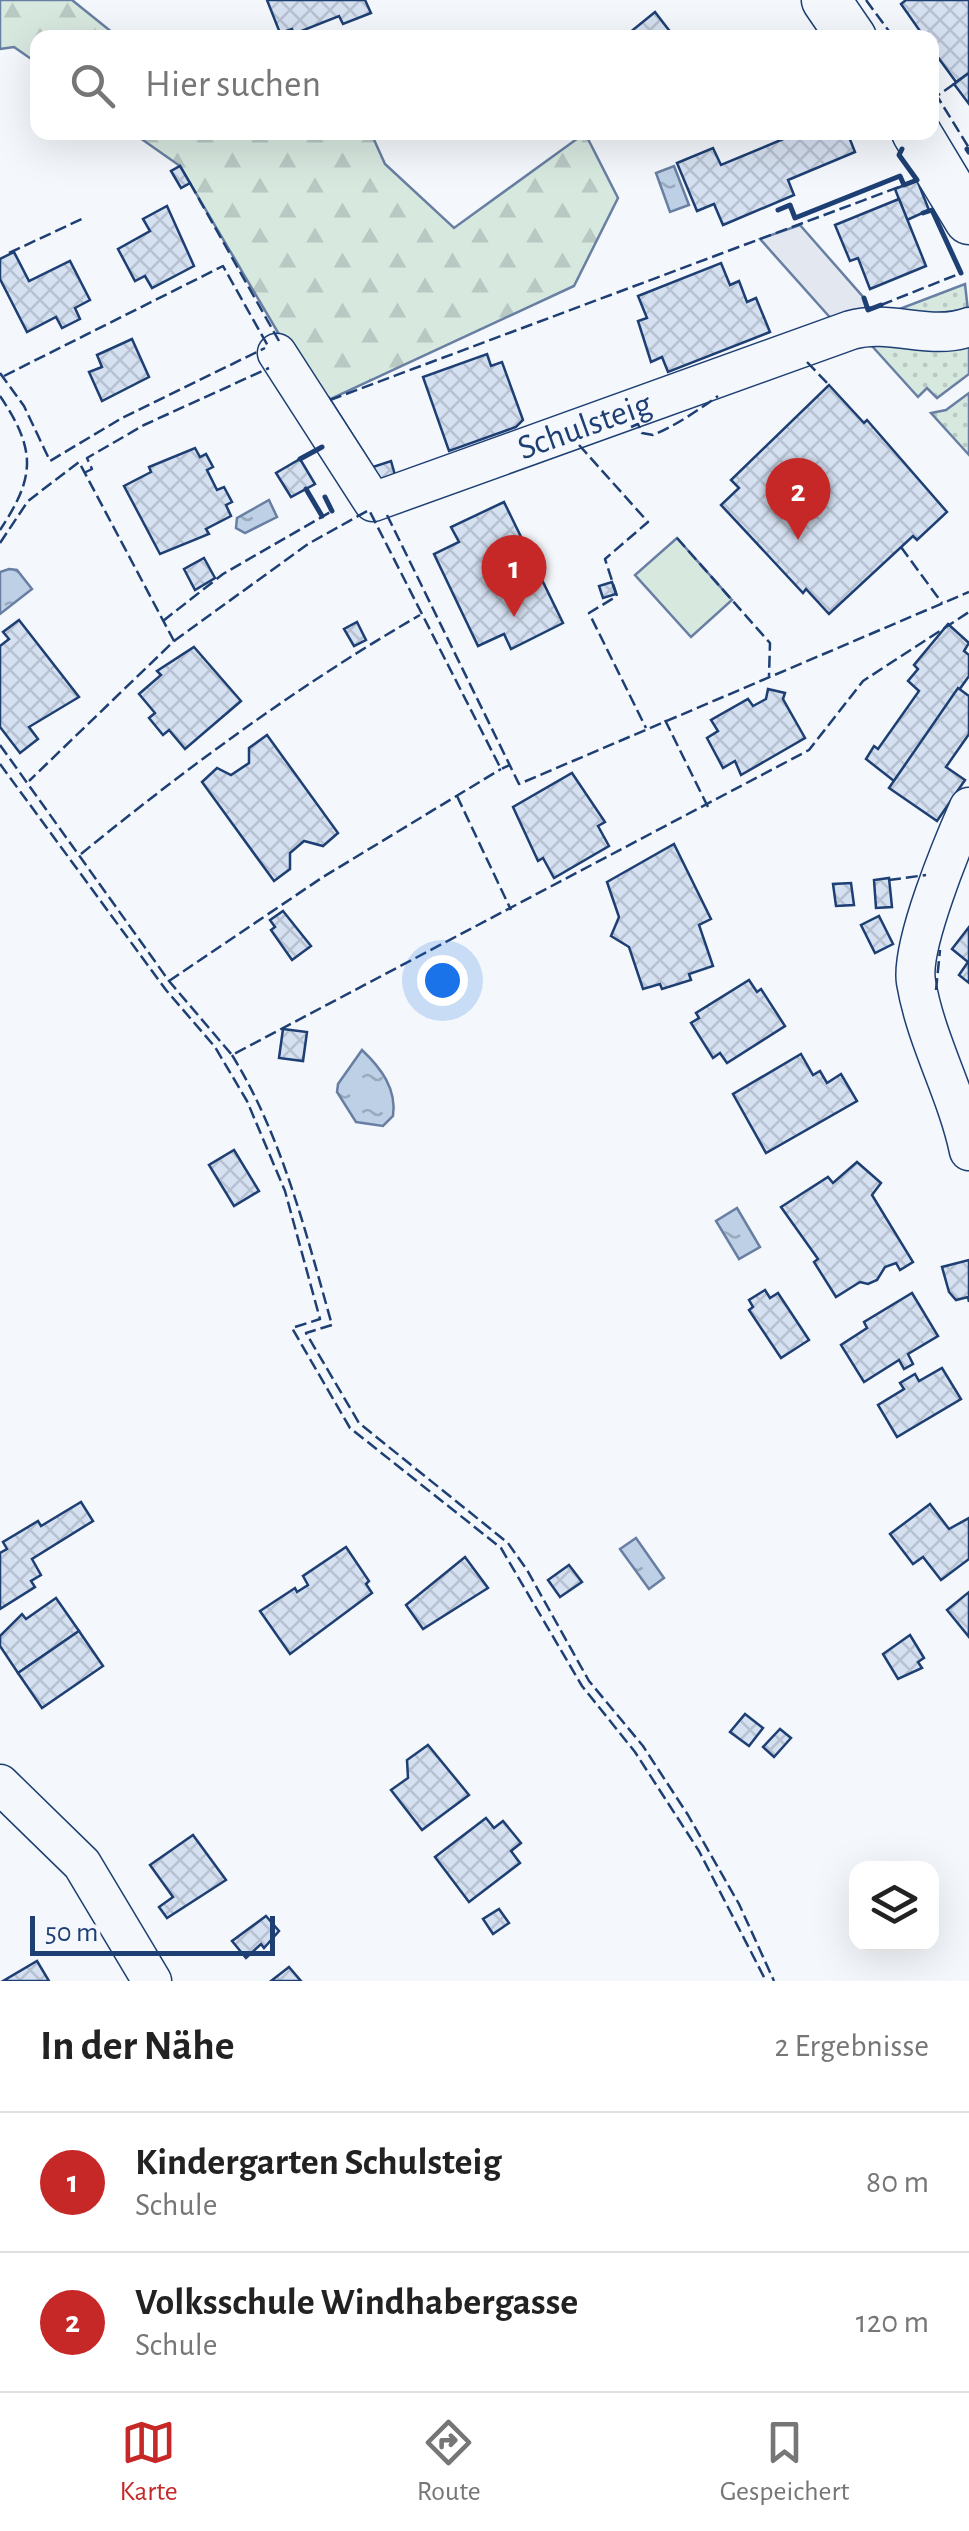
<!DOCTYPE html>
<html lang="de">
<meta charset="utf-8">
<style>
:root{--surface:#fff;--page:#f6f6f6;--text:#222;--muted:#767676;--line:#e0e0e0;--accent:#c62828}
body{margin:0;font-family:"Alegreya Sans",sans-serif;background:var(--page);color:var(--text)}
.controls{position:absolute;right:30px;bottom:30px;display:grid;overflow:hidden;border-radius:20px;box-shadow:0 10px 40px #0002}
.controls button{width:90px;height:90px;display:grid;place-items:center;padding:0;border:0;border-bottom:2px solid var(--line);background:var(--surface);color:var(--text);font:50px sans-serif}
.scale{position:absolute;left:30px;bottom:25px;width:245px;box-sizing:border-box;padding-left:10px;border:5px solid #1d3f73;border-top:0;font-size:28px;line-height:35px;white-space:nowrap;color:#1d3f73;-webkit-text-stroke:8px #f4f7fb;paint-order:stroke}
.you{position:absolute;left:442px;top:980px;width:35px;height:35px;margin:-25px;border:8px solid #fff;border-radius:50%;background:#1a73e8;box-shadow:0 0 0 15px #1a73e833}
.badge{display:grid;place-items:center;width:65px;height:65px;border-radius:50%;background:var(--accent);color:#fff;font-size:32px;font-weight:700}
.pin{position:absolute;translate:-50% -82px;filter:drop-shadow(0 2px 5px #0008)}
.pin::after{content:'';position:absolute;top:52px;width:35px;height:30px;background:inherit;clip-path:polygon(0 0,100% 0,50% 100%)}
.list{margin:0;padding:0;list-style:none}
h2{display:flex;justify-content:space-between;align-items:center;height:130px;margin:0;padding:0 40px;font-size:42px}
h2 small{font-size:32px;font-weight:400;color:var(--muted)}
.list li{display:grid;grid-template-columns:65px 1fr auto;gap:30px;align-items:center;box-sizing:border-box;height:140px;padding:0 40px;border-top:2px solid var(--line)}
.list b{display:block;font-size:38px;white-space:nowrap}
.list p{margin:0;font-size:32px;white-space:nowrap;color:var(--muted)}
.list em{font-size:32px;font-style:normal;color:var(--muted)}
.icon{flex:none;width:55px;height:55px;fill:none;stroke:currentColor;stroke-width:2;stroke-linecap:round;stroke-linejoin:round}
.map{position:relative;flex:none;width:969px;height:1981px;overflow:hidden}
.search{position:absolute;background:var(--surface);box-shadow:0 10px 40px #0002;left:30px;right:30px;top:30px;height:110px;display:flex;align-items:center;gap:25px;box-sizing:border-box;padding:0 35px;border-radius:20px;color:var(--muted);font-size:38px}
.sheet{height:410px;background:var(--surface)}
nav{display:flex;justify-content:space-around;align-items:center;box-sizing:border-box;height:140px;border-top:2px solid var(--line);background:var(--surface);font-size:28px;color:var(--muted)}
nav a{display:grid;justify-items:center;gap:5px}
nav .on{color:var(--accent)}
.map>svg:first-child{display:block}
.grass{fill:url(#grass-dots);stroke:#687fa3;stroke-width:2.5}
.forest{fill:url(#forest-firs);stroke:#687fa3;stroke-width:2.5}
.pitch{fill:#d7e8df;stroke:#687fa3;stroke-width:2.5}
.parking{fill:#e3e8f0;stroke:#687fa3;stroke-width:2.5}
.water{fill:url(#water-ripples);stroke:#687fa3;stroke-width:2.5}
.building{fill:url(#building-cross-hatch);stroke:#1d3f73;stroke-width:2.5}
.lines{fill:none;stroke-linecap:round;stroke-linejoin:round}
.minor-casing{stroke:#1d3f73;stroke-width:41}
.major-casing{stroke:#1d3f73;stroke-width:51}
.minor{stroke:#f4f7fb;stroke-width:38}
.major{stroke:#f4f7fb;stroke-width:48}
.fence{stroke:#1d3f73;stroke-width:2.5;stroke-dasharray:12 5;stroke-linecap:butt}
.wall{stroke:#1d3f73;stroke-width:5}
.labels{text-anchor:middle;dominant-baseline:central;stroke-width:8;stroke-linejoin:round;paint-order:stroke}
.street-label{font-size:35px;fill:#1d3f73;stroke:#f4f7fb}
</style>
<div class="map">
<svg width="969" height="1981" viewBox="0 0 969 1981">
<defs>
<pattern id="grass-dots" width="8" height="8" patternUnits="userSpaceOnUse" patternTransform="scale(2.5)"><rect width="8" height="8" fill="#d7e8df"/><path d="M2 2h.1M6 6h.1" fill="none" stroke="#b8c8c3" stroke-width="1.8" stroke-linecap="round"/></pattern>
<pattern id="forest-firs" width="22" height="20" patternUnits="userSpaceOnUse" patternTransform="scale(2.5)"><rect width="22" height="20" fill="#d7e8df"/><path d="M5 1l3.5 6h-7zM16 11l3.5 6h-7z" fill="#b8c8c3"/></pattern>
<pattern id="water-ripples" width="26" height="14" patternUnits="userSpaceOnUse" patternTransform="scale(2.5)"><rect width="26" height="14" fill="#bed0e5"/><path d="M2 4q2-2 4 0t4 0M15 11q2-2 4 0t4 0" fill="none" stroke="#9aaabe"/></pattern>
<pattern id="building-cross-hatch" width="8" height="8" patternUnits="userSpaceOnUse" patternTransform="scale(2.5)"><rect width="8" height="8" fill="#d5e0f0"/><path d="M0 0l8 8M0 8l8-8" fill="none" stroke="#b6c1d1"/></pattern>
</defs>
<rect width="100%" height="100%" fill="#f4f7fb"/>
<g class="grass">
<path d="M965,284L969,320L961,310L938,313L936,325L889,313Z"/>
<path d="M871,341H969V374L937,398L927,388L918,397L872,346Z"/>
<path d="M969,393V455L931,413L946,410Z"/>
</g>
<g class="forest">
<path d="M0,0H72L118,37L38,38L37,63L14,47L0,49Z"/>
<path d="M133,133H371L385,164L454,228L585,133L618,198L574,286L320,404L180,166Z"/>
</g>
<path class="pitch" d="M677,538L732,600L691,637L635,575Z"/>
<path class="parking" d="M800,225L864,298L868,310L835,323L760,239Z"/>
<g class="water">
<path d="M674,166L689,205L670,212L656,173Z"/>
<path d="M269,500L277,517L245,533L236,528L237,518Z"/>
<path d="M9,569L17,570L32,589L0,614V572Z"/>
<path d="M362,1050C381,1068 397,1089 393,1116L383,1126L356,1122L337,1092L338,1084Z"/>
<path d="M737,1208L760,1247L739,1259L716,1221Z"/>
<path d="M636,1538L664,1578L649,1589L620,1549Z"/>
</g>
<g class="building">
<path d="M267,0H365L371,13L343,24L339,16L294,34L292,29L280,33Z"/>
<path d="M906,0H969V73L956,82L937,56L932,57V38H916L920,31L901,4Z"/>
<path d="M655,12L675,38H623Z"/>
<path d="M969,73V104L954,84Z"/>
<path d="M800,132H847L855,152L788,180L794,195L723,225L714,204L697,211L677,163L713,148L721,165Z"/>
<path d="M180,166L190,183L181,188L171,171Z"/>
<path d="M917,180L929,210L907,220L895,189Z"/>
<path d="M899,199L926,266L870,289L858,258L850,261L835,225Z"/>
<path d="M167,206L194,266L152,288L145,276L135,281L118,249L150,231L143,219Z"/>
<path d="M14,252L29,281L70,261L90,300L75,308L80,319L62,328L56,317L27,332L0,279V259Z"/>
<path d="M721,263L730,285L739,281L747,302L756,298L770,332L668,372L662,357L651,362L638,321L647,318L638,296Z"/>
<path d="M132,339L149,377L102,401L89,372L102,367L97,355Z"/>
<path d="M487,354L491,366L502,362L523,420L516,427L449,451L423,377Z"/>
<path d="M829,385L864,423L867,420L947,512L917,540L913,536L829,614L806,589L803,593L721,505L739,488L731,480Z"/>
<path d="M329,398L373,467L391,461L397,482L374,491L320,404Z"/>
<path d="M195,448L200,457L206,454L213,467L207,470L217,490L224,487L232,502L226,505L231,516L206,529L209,534L160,554L124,486L151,472L149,467Z"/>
<path d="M300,459L315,484L291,497L276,473Z"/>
<path d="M504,502L563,623L511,649L504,634L478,646L434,554L459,542L451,527Z"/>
<path d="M204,558L215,578L195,590L184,569Z"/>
<path d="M612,582L616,594L603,598L599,586Z"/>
<path d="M19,620L79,697L29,727L38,739L20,753L0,727V646L9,639L3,632Z"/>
<path d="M357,622L366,640L354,646L344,629Z"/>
<path d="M948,624L969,643L964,651L969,655V676L894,781L866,759L874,746L878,749L919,691L908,681L918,669L914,665Z"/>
<path d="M194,647L241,701L185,749L169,730L163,735L149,718L155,713L139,694L161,675L157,671Z"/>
<path d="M958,688L969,696V734L946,767L965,780L937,821L889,788Z"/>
<path d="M768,689L785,693L783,699L805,738L741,775L735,761L723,768L707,738L718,731L711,720L748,699L753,706L766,699Z"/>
<path d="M267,735L338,833L323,846L304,841L290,853V869L274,881L202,782L217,768L231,775L249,763V748Z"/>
<path d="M572,773L605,822L598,826L609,846L554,878L543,858L538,861L513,807Z"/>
<path d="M674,844L711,919L699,925L713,966L689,974L691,980L662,989L660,984L643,989L629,947L611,936L619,917L607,882Z"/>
<path d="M889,878L892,907L876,908L874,880Z"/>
<path d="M851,883L854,905L836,906L833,884Z"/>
<path d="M283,911L311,946L292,960L271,930L275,927L270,920Z"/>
<path d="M879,916L893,944L875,953L861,925Z"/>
<path d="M969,927V983L959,975L968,962L952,949Z"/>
<path d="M749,980L757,992L761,989L785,1026L727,1063L720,1053L713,1058L691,1023L699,1018L696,1013Z"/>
<path d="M283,1029L307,1032L303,1061L279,1058Z"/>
<path d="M801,1054L813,1075L820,1071L827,1083L841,1074L857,1101L766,1153L733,1094Z"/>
<path d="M234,1150L259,1191L234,1206L209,1165Z"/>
<path d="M857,1162L881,1183L872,1195L913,1262L900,1270L896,1263L885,1267L877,1280L868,1284L860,1282L836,1297L814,1262L818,1259L781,1207L828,1177L833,1183Z"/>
<path d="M969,1260V1302L968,1297L956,1300L949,1292L942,1267Z"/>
<path d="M765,1290L770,1298L778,1293L809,1340L781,1358L749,1310L753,1307L749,1300Z"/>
<path d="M912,1293L938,1336L908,1354L913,1364L904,1369L899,1360L864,1382L841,1345L867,1328L864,1322Z"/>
<path d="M942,1368L961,1399L897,1437L878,1405L904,1389L900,1383L915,1374L919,1381Z"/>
<path d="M81,1502L93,1521L32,1559L41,1575L31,1581L35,1587L0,1609V1553L7,1549L3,1542L38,1521L41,1526Z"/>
<path d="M930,1504L949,1529L969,1518V1559L941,1580L923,1557L913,1564L890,1534Z"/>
<path d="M346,1547L369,1581L366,1584L372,1593L290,1654L260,1611L295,1588L297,1592L308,1585L303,1576Z"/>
<path d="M465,1557L488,1588L423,1629L406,1605Z"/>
<path d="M569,1565L582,1582L560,1597L548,1580Z"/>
<path d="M969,1592V1637L947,1610Z"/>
<path d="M56,1598L79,1631L18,1673L0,1646V1636L22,1614L26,1619Z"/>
<path d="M79,1631L103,1666L42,1708L18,1673Z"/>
<path d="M910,1635L924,1658L918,1662L922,1668L898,1679L883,1654Z"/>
<path d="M745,1714L763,1728L749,1746L730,1732Z"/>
<path d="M780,1729L791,1738L774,1757L763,1747Z"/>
<path d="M428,1745L469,1795L422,1830L391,1790L408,1778L407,1760Z"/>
<path d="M486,1818L494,1828L503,1821L521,1843L511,1851L520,1863L469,1902L435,1857Z"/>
<path d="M193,1835L226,1880L167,1918L159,1907L173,1897L150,1865Z"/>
<path d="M499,1909L509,1923L493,1934L483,1919Z"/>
<path d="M266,1916L279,1931L264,1948L261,1944L246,1958L232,1941Z"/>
<path d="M37,1961L49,1981H3Z"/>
<path d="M289,1967L301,1981H271Z"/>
</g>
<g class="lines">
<g class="minor-casing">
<g id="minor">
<path id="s1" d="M277,353L373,502L851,330C891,319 931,341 969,327"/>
<path d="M969,807C953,843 910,946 916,982C926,1041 957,1093 969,1151"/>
<path d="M0,1784L82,1864L152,1981"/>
</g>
</g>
<g class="major-casing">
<g id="major">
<path d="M826,0L852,38"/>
<path d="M916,132L969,220"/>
</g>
</g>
<use href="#minor" class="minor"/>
<use href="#major" class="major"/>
<g class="fence">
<path d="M866,0L894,38"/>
<path d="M954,84L937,96L969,148"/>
<path d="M190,183L279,341"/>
<path d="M9,253L86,217"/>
<path d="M881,305L961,273"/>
<path d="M807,362L829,385"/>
<path d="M0,373L24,406L50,461L122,418L265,348"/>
<path d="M4,376L223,266L268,346"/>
<path d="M0,396C37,451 35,477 0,530"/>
<path d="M330,400L899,187"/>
<path d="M631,427L638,424L642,433L653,435C675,426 697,411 718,396"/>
<path d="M579,445L648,522L605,559L617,596L589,613L646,728"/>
<path d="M84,473L92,469L87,458L144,425L269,368"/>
<path d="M387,515L519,784L969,592"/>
<path d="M677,538L770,643L769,676"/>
<path d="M0,543L28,501L79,462L174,641L29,781"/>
<path d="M901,547L942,603"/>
<path d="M163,621L223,574L332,511"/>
<path d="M174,641L308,544L369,510L501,769L510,765"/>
<path d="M665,720L708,807"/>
<path d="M0,745L169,981L232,1055L809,750L863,681L969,612"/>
<path d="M0,764L166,990L215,1047L247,1101L285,1191L320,1319L292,1328L350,1428L501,1548L582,1686L635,1752L699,1851L766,1981"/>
<path d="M457,796L511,910"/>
<path d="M81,854C189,766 299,685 420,615"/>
<path d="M889,880L926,875"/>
<path d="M169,981L323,877L501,769"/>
<path d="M936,990L940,950"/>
<path d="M232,1055C282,1136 306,1233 332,1325L306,1333L359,1423L508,1543L527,1570L589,1681L643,1746L688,1815L739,1904L774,1981"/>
</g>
<g class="wall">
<path d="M967,149L969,152"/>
<path d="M778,210L790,205L795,218L900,176L904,185L917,180L899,155L902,149"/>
<path d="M923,213L932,210L961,273"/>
<path d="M864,298L868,310L881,305"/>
<path d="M300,459L322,447"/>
<path d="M306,489L322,516"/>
<path d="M325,497L332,511"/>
</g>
</g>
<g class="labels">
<g class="street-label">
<text stroke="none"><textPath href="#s1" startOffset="402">Schulsteig</textPath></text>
</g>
</g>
</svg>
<div class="controls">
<button><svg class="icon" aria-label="layers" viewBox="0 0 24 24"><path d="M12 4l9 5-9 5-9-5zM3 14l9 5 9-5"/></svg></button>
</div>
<div class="scale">50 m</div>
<div class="you"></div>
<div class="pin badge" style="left:514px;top:617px">1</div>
<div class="pin badge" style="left:798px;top:540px">2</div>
<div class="search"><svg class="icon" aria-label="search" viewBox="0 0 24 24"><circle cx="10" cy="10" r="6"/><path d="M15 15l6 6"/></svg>Hier suchen</div>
</div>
<section class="sheet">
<h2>In der Nähe<small>2 Ergebnisse</small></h2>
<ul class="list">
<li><span class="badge">1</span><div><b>Kindergarten Schulsteig</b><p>Schule</p></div><em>80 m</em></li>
<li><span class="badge">2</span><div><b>Volksschule Windhabergasse</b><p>Schule</p></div><em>120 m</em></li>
</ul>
</section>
<nav>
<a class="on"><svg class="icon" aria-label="map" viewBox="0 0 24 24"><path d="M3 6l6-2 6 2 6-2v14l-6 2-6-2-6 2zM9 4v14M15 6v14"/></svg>Karte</a>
<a><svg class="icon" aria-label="directions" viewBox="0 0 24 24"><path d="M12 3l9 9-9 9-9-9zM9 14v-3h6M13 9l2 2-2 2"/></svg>Route</a>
<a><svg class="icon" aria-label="saved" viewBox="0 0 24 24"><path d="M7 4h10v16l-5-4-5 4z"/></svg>Gespeichert</a>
</nav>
